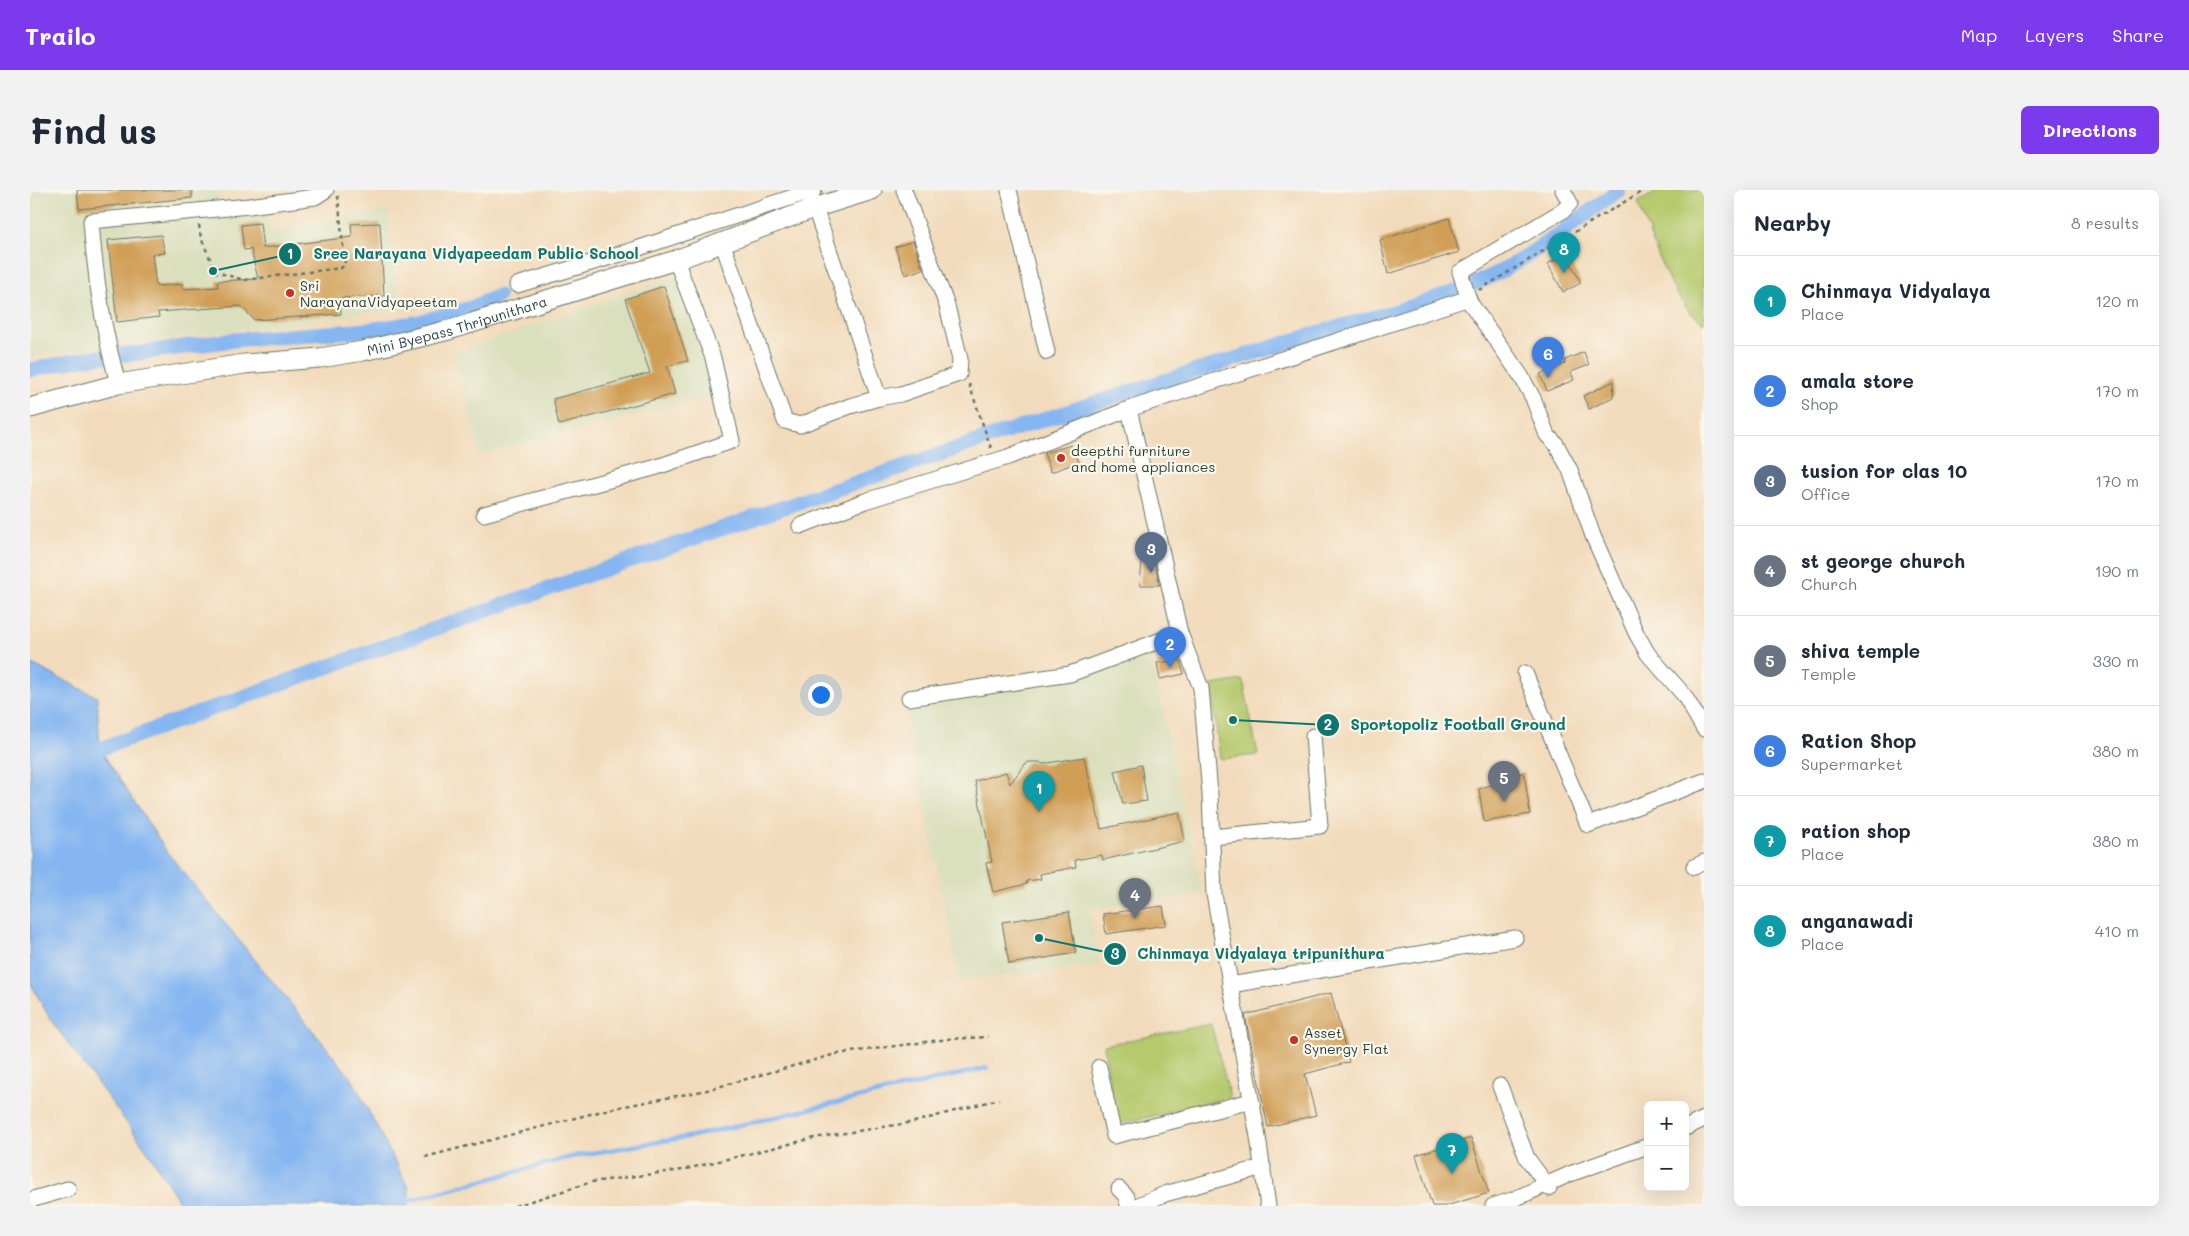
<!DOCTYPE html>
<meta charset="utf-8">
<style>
:root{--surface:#fff;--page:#f2f2f3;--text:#1f2937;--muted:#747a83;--line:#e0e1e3;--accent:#7c3aed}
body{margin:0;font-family:Mali,sans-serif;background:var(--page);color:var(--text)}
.controls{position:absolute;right:15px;bottom:15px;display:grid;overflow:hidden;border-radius:8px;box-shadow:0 5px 20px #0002}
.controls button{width:45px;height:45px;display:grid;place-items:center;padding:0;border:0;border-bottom:1px solid var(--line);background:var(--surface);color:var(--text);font:25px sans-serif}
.you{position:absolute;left:790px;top:504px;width:18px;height:18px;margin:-12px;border:4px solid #fff;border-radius:50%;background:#1a73e8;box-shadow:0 0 0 8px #1a73e833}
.badge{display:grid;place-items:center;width:32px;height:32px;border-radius:50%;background:var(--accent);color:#fff;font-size:16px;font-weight:700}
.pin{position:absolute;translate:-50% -41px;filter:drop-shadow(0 1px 2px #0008)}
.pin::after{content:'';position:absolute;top:26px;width:18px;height:15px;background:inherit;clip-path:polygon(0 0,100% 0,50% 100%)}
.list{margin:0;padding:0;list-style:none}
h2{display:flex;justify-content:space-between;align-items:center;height:65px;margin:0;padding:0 20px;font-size:21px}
h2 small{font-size:16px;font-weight:400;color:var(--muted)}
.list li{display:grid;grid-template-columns:32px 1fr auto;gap:15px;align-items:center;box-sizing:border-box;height:90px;padding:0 20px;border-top:1px solid var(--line)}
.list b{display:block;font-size:19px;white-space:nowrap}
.list p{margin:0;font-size:16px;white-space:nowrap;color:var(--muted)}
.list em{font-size:16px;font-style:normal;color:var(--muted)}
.map{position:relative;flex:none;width:1674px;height:1016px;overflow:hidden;border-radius:8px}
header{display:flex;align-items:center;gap:30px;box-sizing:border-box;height:70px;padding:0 25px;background:var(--accent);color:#fff}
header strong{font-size:24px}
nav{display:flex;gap:28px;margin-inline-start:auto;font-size:18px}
.intro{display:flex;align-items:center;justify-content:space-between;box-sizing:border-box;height:120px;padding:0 30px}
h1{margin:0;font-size:35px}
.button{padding:12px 22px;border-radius:8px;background:var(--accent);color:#fff;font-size:18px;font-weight:700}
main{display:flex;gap:30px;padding:0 30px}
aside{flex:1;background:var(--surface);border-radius:8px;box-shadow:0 5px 20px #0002}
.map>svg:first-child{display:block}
.built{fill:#dadfbd}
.green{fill:#b6c96d;stroke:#6a8350}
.water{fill:#85b6f1;stroke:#527a92}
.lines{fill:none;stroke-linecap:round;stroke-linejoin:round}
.stream{stroke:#85b6f1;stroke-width:4.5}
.canal{stroke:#85b6f1;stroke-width:15}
.building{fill:#d09e55}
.minor-casing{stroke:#697464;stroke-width:17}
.major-casing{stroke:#697464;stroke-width:21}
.path{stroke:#697464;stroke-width:2.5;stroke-dasharray:4 4;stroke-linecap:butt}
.minor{stroke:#fff;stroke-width:15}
.major{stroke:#fff;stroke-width:19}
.poi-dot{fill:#c8321e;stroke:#fbf7ec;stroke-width:2}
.labels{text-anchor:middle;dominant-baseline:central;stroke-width:4.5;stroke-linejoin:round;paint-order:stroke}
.poi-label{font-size:14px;fill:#1f3d34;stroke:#fbf7ec;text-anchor:start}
.street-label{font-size:14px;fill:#1f3d34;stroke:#fbf7ec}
.leader{fill:none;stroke:#0f766e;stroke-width:2}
.callout-dot{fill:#0f766e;stroke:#fbf7ec;stroke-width:2}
.mark-label{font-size:15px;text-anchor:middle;font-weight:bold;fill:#fff}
.callout-label{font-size:15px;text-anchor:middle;font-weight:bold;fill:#0f766e;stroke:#fbf7ec;stroke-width:4.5;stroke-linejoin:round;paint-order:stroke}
</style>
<header>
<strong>Trailo</strong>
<nav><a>Map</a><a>Layers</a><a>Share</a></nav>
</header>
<div class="intro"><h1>Find us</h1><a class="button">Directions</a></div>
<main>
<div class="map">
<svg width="1674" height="1016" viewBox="0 0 1674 1016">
<rect width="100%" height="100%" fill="#fbf7ec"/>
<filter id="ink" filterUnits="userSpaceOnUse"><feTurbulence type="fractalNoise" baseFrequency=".02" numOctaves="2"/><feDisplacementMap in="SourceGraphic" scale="10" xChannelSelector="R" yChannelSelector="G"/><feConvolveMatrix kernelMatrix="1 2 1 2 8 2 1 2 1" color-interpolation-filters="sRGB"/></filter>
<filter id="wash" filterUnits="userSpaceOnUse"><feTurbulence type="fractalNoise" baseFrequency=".0096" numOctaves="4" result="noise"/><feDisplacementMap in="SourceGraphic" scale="20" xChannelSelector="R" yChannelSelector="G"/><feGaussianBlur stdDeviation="1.12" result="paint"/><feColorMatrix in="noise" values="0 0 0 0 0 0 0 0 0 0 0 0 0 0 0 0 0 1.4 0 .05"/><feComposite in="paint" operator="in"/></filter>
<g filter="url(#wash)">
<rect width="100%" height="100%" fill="#f2dbbc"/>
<g class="built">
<path d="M0,0H186L201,26L236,23L242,42L358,20L370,119L0,167Z"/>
<path d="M647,86L683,205L450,265L424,163Z"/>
<path d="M1121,470L1173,704L1059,719L1070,776L930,791L873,507Z"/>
</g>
<g class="green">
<path d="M1631,0H1674V133C1640,113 1622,48 1608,12Z"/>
<path d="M1213,490L1228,565L1190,569L1181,495Z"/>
<path d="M1181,834L1200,907L1086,935L1074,855Z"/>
</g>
<path class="water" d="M0,473L67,507L70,559L137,662L322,889L379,999V1016H152L119,963L20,829L0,792Z"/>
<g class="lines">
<path class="stream" d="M373,1012L545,966L663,946L957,878"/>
<g class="canal">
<path d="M0,180L58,168L110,163L203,150L337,140L386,133L441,118L468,106"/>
<path d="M70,559C358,454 649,352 940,254C1053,216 1168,180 1282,145C1347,125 1415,112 1475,79C1515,56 1552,27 1589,0"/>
</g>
</g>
<g id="blocks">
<g class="building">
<path d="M47,0H162V8L49,19Z"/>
<path d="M1419,28L1429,62L1358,84L1350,50Z"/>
<path d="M230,33L233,58L322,47L321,34L350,33L354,106L310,108L311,124L224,130L211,116L128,122L129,127L87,132L78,50L131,45L135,63L122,64L126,96L153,94V99L188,97L187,91L228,89L221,59L214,60L211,35Z"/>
<path d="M883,51L893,79L875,85L865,57Z"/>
<path d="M1536,63L1551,93L1533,102L1518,74Z"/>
<path d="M634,96L658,171L637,176L645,204L529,235L523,209L620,183L595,109Z"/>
<path d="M1554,162L1559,175L1541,182L1544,190L1517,201L1510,184L1535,174V170Z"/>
<path d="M1584,191L1583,207L1559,219L1553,206Z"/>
<path d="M1041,255L1049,272L1021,282L1014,263Z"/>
<path d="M1112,370L1124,371L1130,395H1110Z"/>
<path d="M1150,470L1154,484L1130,489L1127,473Z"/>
<path d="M1054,567L1071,639L1149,622L1155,651L1073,670L1072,665L1045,670L1046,677L1010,684L1011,689L996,691L997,694L963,702L956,673L962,672L945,591L976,582L980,594L995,574L999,572H1010L1012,574Z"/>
<path d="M1111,575L1117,611L1093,614L1085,581Z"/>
<path d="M1494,582L1500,624L1454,632L1449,599Z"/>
<path d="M1133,716L1136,735L1076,744L1073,724Z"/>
<path d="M1039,722L1046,763L979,774L972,732Z"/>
<path d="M1301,803L1319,872L1275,884L1286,925L1238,937L1215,825Z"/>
<path d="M1441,948L1459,1003L1416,1016H1402L1386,965Z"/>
</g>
</g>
</g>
<g filter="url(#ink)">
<use href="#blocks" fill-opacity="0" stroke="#697464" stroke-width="1"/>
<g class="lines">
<g class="minor-casing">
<g id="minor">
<path d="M779,0L849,208L871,204L929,184L930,169L917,116L874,0"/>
<path d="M979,0L1017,162"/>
<path d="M692,52L755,231L770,235L820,216L849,208"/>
<path d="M487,95L597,62L784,0"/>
<path d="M1438,107L1441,114L1491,186L1503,208L1517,245L1526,254L1540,280L1563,346L1606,443L1618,464L1654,505L1674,539"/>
<path d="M88,194C73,140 65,87 61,31L219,16L285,7L296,0"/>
<path d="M454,324L627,277L702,251L683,168L646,70"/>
<path d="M770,336L835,311L978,267L1099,219"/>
<path d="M1495,483L1558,635L1674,591"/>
<path d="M879,508L1040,484L1150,443"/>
<path d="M1182,647L1290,636L1283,546"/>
<path d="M1664,677L1674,672"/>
<path d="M1200,795L1485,748"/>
<path d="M1069,877L1084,946L1221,911"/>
<path d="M1470,896L1497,968L1519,998"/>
<path d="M1655,938L1674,929"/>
<path d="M1089,999L1097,1007L1098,1016"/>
<path d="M0,1010L38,999"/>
<path d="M1106,1016L1135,1004L1233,977"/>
<path d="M1238,1016L1228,947L1184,704L1180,604L1171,498L1150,443L1099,219L1433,110L1438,107L1430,82L1534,20L1540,13L1533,0"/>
<path d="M1463,1016L1482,1010L1540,984L1618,956"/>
</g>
</g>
<g class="major-casing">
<g id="major">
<path id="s1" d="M0,218L88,194L214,174L290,168L333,161L419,140L646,70L784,18L842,0"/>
</g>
</g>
<g class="path">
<path d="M169,35L171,48L186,82L214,90L311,78L315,75L308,6"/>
<path d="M1449,100L1614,0"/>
<path d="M939,194L961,258"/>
<path d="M395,967L580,919L677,900L806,864L918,849L958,847"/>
<path d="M485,1016L562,992L652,980L784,948L884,932L969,909"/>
</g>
<use href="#minor" class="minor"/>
<use href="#major" class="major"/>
</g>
</g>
<g class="poi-dot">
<circle cx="260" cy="103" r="5"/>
<circle cx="1031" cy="268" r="5"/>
<circle cx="1264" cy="850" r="5"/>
</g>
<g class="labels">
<g class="poi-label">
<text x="270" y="95">Sri<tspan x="270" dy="16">NarayanaVidyapeetam</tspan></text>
<text x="1041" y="260">deepthi furniture<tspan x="1041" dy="16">and home appliances</tspan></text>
<text x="1274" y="842">Asset<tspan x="1274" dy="16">Synergy Flat</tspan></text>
</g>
<g class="street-label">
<text stroke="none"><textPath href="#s1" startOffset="436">Mini Byepass Thripunithara</textPath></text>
</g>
</g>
<path class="leader" d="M183 81L260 64M1203 530L1298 535M1009 748L1085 764"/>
<g class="callout-dot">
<circle cx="183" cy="81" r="5"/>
<circle cx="1203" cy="530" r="5"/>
<circle cx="1009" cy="748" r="5"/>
<circle cx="260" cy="64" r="12"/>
<circle cx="1298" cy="535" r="12"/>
<circle cx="1085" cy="764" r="12"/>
</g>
<g class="mark-label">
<text x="260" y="69">1</text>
<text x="1298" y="540">2</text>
<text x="1085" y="769">3</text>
</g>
<g class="callout-label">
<text x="446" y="69">Sree Narayana Vidyapeedam Public School</text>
<text x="1428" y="540">Sportopoliz Football Ground</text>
<text x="1231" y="769">Chinmaya Vidyalaya tripunithura</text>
</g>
</svg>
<div class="controls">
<button>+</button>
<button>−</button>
</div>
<div class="you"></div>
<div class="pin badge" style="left:1009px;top:622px;background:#0f9aa8">1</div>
<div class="pin badge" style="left:1140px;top:478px;background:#3f7fe0">2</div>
<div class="pin badge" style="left:1121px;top:383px;background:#5c6f8a">3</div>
<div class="pin badge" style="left:1105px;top:729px;background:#6b7280">4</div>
<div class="pin badge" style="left:1474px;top:612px;background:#6b7280">5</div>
<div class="pin badge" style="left:1518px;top:188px;background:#3f7fe0">6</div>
<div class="pin badge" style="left:1422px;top:984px;background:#0f9aa8">7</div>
<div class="pin badge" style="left:1534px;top:83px;background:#0f9aa8">8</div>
</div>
<aside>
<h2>Nearby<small>8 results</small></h2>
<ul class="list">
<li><span class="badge" style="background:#0f9aa8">1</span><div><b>Chinmaya Vidyalaya</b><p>Place</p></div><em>120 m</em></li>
<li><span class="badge" style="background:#3f7fe0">2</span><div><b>amala store</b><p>Shop</p></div><em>170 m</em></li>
<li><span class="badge" style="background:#5c6f8a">3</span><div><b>tusion for clas 10</b><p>Office</p></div><em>170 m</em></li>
<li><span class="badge" style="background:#6b7280">4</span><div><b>st george church</b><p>Church</p></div><em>190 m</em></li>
<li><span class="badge" style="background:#6b7280">5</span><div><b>shiva temple</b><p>Temple</p></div><em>330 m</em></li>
<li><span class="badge" style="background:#3f7fe0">6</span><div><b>Ration Shop</b><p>Supermarket</p></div><em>380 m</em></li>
<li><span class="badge" style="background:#0f9aa8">7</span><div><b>ration shop</b><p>Place</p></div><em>380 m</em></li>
<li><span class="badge" style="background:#0f9aa8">8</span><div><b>anganawadi</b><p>Place</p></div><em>410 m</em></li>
</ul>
</aside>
</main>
